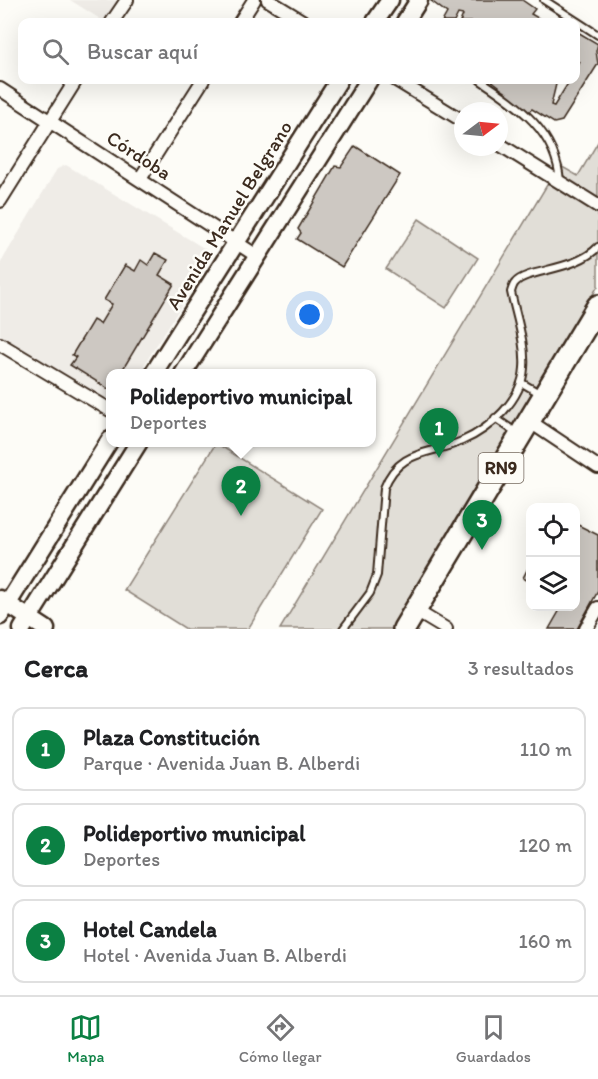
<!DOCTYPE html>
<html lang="es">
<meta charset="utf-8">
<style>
:root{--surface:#fff;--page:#f2f2f2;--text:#202124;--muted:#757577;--line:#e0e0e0;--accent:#0b8043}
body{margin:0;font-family:Itim,sans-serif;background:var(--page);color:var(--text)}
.controls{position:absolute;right:18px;bottom:18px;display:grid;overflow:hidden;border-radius:12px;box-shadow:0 6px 24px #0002}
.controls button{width:54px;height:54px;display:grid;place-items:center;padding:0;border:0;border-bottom:2px solid var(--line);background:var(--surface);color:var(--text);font:30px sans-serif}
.compass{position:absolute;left:454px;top:102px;width:54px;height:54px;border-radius:50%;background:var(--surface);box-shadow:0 6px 24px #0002;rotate:74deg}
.you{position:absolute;left:310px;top:315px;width:21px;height:21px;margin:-15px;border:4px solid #fff;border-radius:50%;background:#1a73e8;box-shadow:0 0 0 9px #1a73e833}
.badge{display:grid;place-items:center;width:39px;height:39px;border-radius:50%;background:var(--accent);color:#fff;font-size:20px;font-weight:700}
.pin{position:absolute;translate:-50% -50px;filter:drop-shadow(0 2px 3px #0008)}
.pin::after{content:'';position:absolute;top:32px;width:21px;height:18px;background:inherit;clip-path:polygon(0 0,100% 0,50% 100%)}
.popup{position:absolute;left:106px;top:369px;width:270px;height:78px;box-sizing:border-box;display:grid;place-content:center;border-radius:12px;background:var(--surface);filter:drop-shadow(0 2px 4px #0005);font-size:20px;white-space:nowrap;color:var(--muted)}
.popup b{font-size:22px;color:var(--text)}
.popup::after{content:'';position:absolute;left:50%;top:100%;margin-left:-12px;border:12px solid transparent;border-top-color:var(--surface)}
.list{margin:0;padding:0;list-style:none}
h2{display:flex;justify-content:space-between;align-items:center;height:78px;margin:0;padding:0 24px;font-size:26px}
h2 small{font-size:20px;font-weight:400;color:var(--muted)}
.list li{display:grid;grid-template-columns:39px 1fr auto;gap:18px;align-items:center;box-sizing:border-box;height:84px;margin:0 12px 12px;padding:0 12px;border:2px solid var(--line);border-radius:12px}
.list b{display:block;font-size:22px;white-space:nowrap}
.list p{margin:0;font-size:20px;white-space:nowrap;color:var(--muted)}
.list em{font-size:20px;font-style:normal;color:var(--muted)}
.icon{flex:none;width:33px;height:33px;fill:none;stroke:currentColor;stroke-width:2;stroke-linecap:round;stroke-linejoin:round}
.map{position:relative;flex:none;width:598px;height:629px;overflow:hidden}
.search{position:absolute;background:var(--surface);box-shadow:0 6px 24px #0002;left:18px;right:18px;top:18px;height:66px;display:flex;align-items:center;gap:15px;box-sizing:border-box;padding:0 21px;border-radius:12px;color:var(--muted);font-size:22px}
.sheet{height:366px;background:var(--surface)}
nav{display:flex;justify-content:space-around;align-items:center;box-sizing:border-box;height:84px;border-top:2px solid var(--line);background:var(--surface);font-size:16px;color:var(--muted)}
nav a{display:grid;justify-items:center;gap:3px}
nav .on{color:var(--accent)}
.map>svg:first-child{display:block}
.built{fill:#efece7}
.green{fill:#e1ded7;stroke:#8e847a;stroke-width:1.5}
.building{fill:#cdc8c2;stroke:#3b2a1e;stroke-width:1.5}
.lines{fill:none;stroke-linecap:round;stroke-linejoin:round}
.lane-casing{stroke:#3b2a1e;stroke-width:10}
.street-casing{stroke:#3b2a1e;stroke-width:16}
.secondary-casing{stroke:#3b2a1e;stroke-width:21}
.highway-casing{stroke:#3b2a1e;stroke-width:26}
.lane{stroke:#fdfcf7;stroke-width:6}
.street{stroke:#fdfcf7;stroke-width:12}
.secondary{stroke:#fdfcf7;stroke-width:16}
.highway{stroke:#fdfcf7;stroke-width:21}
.labels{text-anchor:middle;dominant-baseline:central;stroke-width:5;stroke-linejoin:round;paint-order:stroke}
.shield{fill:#fdfcf7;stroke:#75695f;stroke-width:1.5}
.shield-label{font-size:18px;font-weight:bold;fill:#3b2a1e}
.street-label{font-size:20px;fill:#3b2a1e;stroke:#fdfcf7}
</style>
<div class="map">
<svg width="598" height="629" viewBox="0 0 598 629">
<rect width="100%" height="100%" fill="#fdfcf7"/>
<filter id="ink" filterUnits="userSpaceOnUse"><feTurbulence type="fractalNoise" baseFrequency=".0167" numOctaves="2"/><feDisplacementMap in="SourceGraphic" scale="12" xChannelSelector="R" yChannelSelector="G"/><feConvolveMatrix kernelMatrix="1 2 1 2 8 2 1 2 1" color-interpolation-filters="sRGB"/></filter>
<g filter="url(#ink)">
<g class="built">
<path d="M70,0H125L110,22H105Z"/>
<path d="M66,165L207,250L209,262L139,373L110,374V401L0,337V264L57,169Z"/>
</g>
<g class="green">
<path d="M598,142V286L392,629H280L559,165L578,176Z"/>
<path d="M419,219L478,258L446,308L386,269Z"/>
<path d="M216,443L322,509L248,629H186L124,590Z"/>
</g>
<g class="building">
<path d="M430,0H522L535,9L531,14L545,22H460L463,15L458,14L454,22H442L447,13Z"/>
<path d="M576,31L598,44L596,51L598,64L562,121L554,123L532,109L523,117L496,95L499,86L491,80H557L551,105L554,106L570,80H576V69L580,62L576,59Z"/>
<path d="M355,146L400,175L342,267L297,239L301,233L298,229L335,166L341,167Z"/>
<path d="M155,253L168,260L159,275L174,284L120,374H110V390L70,365L76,357L72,355L93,320L100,324L112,304L104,300L125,265L135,271L141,260L148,265Z"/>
<path d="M578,525L598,535V591L577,629H549L561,608L558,606H576V529Z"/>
<path d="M530,564V582L523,578Z"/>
</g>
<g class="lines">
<g class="lane-casing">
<g id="lane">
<path d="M544,0L598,35"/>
<path d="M480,80C518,105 557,132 560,182"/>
<path d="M522,383L541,394"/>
<path d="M495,418L517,433"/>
<path d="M343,629L370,593L377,575L384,488C399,449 430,455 462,441C490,429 522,400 524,368C526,344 516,316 511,292C512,289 513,285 515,283C526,269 576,271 598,247"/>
</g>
</g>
<g class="street-casing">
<g id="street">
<path d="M268,0L304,22"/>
<path d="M112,22L127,0"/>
<path d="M240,22L254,0"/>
<path d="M396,80L463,121"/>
<path d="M0,89L257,256"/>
<path d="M499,144L598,206"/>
<path d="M140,179L203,80"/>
<path d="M0,201L76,80"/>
<path d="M0,344L110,410"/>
<path d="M529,421L598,467"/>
<path d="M416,611L446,629"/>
<path d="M586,629L598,608"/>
</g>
</g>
<g class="secondary-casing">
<g id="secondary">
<path d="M375,22L390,0"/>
<path d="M405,22L419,0"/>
<path d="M153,374L339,80"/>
<path d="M183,374L369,80"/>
<path d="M0,599L46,629"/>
<path d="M0,616L110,440"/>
<path d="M22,629L139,442"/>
</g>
</g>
<g class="highway-casing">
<path id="highway" d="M404,629L598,306"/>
</g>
<use href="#lane" class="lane"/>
<use href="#street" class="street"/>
<use href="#secondary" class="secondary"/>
<use href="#highway" class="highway"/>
</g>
</g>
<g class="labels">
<rect class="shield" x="478.5" y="453" width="45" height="30" rx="4.5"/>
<g class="shield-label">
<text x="501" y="468">RN9</text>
</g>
<g class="street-label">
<text transform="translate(139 155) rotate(33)">Córdoba</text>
<text transform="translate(229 215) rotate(-58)">Avenida Manuel Belgrano</text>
</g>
</g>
</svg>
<div class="controls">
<button><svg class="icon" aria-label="locate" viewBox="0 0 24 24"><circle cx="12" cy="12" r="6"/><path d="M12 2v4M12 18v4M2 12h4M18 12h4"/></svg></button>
<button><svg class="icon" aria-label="layers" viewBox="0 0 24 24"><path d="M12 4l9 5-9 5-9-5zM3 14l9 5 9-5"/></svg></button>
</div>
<svg class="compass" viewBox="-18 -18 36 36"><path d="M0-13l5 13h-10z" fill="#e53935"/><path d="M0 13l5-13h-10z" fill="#757577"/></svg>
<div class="you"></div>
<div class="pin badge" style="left:439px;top:458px">1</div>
<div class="pin badge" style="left:241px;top:516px">2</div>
<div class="popup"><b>Polideportivo municipal</b>Deportes</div>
<div class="pin badge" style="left:482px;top:550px">3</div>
<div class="search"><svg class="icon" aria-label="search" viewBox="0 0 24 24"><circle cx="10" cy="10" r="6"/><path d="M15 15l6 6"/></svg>Buscar aquí</div>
</div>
<section class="sheet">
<h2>Cerca<small>3 resultados</small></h2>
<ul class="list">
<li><span class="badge">1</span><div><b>Plaza Constitución</b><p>Parque · Avenida Juan B. Alberdi</p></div><em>110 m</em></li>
<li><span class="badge">2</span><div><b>Polideportivo municipal</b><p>Deportes</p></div><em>120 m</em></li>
<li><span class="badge">3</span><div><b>Hotel Candela</b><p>Hotel · Avenida Juan B. Alberdi</p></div><em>160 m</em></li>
</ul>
</section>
<nav>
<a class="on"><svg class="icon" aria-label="map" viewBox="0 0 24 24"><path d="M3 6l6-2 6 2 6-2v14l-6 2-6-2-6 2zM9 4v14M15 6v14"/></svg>Mapa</a>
<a><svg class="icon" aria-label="directions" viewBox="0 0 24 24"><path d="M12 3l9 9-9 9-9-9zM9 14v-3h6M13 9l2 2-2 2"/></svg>Cómo llegar</a>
<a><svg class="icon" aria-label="saved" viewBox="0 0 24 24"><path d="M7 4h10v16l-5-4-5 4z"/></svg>Guardados</a>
</nav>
